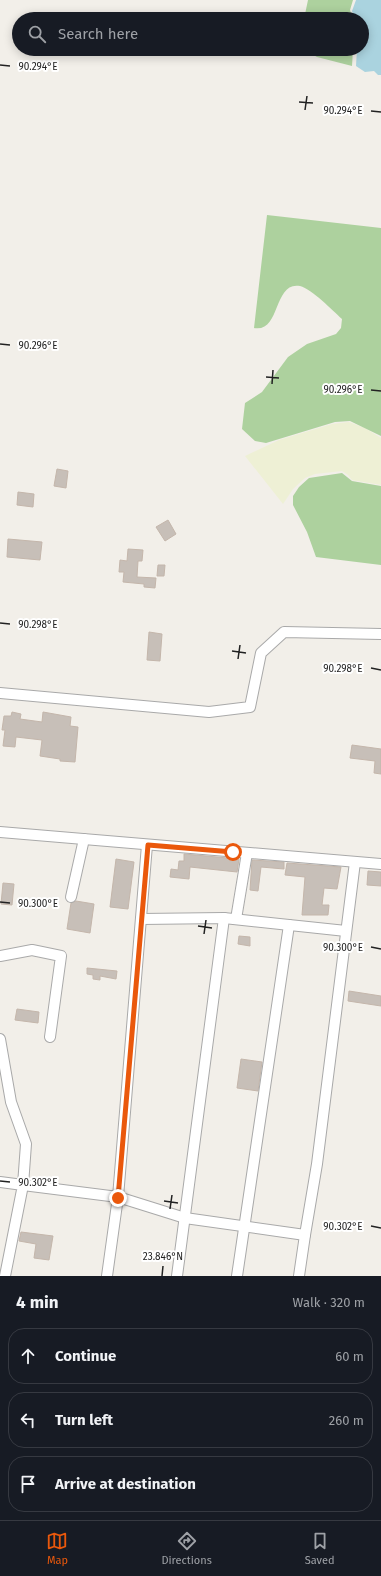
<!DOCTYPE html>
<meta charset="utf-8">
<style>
:root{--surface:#171b24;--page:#242831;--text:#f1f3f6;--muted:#9ea1a6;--line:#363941;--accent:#ea580c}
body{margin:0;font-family:"Fira Sans",sans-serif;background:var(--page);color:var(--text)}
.stop{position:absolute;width:12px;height:12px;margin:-9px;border:3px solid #ea580c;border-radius:50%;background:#fff}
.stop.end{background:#ea580c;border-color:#fff;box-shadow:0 1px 4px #0008}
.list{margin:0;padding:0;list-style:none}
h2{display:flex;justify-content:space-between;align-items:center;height:52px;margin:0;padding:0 16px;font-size:17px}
h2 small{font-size:13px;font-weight:400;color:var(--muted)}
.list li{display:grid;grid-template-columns:26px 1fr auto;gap:12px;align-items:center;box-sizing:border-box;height:56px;margin:0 8px 8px;padding:0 8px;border:1px solid var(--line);border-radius:16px}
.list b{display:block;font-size:15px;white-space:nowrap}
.list em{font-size:13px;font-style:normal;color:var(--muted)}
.icon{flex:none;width:22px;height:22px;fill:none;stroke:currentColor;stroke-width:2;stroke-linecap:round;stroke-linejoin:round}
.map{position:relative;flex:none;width:381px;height:1276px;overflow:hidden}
.search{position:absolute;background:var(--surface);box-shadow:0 2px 10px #0003;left:12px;right:12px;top:12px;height:44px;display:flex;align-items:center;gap:10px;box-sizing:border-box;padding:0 14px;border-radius:22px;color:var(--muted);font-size:15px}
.sheet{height:244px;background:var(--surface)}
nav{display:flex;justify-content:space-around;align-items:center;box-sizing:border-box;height:56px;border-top:1px solid var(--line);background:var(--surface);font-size:11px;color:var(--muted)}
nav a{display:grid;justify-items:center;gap:2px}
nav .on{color:var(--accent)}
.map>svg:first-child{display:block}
.farmland{fill:#eef0d5}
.forest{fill:#add19e}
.water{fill:#aad3df}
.building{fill:#c7bfb8;stroke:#c4b6ab}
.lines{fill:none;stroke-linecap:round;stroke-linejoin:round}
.minor-casing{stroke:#a9a9a9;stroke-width:12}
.minor{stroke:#fff;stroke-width:10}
.route{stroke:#ea580c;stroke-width:5}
.ticks{fill:none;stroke:#222;stroke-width:1.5}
.ticks-label{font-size:10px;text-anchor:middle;fill:#222;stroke:#fff;stroke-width:4;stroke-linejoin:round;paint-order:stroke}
</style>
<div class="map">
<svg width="381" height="1276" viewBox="0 0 381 1276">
<rect width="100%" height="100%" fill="#f2efe9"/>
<path class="farmland" d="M349,422L365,428L381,438V485L352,480L348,475L342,471L315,474L305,478L293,489L283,504L245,456L279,440L332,424Z"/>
<g class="forest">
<path d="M308,0H353L350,10L353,19H304Z"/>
<path d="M303,49H353L352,66L317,57Z"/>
<path d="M267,215L381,228V436L350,421L335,422L266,443L255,441L242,429L245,403L262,392L288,357L307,344L336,334L341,328L342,319C332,310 312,289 300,286C273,281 281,333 254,328Z"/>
<path d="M342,473L352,481L381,486V565L316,557L307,532L293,505V496L299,487L309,478Z"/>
</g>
<path class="water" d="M356,0H381V75H378L374,71L365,72L356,66L357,49H362V19H355L352,11Z"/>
<g class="building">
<path d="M57,469L68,471L66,488L54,486Z"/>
<path d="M18,492L34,494L33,507L17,505Z"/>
<path d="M168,520L176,534L165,541L156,527Z"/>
<path d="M8,539L42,542L40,560L7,557Z"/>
<path d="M128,549L143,550L142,561H138L137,577L156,578L155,588L144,587V584L123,582L124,572H119L120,560L127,561Z"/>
<path d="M158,565H165L164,576H157Z"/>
<path d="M149,632L162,634L160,661L147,660Z"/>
<path d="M12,712L21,714L20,719L42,722L43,712L71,717L70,726L78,727L75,762L60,761V759L40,756L42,740L16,737L15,747L3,746L5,730H2L4,716H11Z"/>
<path d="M352,745L381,749V774L374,773L375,761L350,758Z"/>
<path d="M184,854L239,859L237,872L190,867L189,879L170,877L171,869L178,870L179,861H184Z"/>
<path d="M116,859L134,862L128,909L110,907Z"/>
<path d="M252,860L284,862V869L261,867L258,891L250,890Z"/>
<path d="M287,863L341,867L337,889L324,888L322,905H329L328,915H302L305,877L285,875Z"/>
<path d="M368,871L381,872V886L367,885Z"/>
<path d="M3,883L14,884L12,905L1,904Z"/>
<path d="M76,901L94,904L90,933L67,929L71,903Z"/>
<path d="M239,936L250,937V946L238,944Z"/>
<path d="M87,968L117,971L116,979L100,976V980L93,979V975L87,974Z"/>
<path d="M349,991L381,996V1006L348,1001Z"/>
<path d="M17,1009L39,1012L38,1023L15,1020Z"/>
<path d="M241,1059L262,1062L258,1091L237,1088Z"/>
<path d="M21,1232L53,1236L49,1260L34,1258L36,1244L19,1241Z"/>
</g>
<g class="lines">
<g class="minor-casing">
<g id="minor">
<path d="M0,693L209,712L250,707L261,653L284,632L381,634"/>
<path d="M0,832L381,864"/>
<path d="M71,897L84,839"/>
<path d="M141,919L224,918L346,931"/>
<path d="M236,919L247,853"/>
<path d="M0,956L32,950L61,956L50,1037"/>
<path d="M0,1039L11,1102L26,1144L23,1185L118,1197L185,1218L305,1235L317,1164L355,862"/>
<path d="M0,1182L23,1185L5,1276"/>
<path d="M107,1276L118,1197L147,845"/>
<path d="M177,1276L224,918"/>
<path d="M237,1276L289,925"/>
<path d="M299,1276L305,1235"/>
</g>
</g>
<use href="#minor" class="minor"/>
</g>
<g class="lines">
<path class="route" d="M118,1198L148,845L233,852"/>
</g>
<path class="ticks" d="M0,65L10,66M299,102L313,103M305,110L307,96M371,111L381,112M0,344L10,345M266,377L279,378M272,384L273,370M371,390L381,391M0,623L10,624M232,651L246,653M238,659L240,645M371,668L381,670M0,902L10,903M198,926L212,928M204,934L206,920M371,947L381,949M0,1181L10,1182M164,1201L178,1203M170,1209L172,1195M371,1226L381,1228M162,1276L163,1266"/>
<g class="ticks-label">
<text x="38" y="70">90.294°E</text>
<text x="343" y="114">90.294°E</text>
<text x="38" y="349">90.296°E</text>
<text x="343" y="393">90.296°E</text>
<text x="38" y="628">90.298°E</text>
<text x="343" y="672">90.298°E</text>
<text x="38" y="907">90.300°E</text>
<text x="343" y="951">90.300°E</text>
<text x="38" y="1186">90.302°E</text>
<text x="343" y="1230">90.302°E</text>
<text x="163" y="1260">23.846°N</text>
</g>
</svg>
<div class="stop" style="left:233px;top:852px"></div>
<div class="stop end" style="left:118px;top:1198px"></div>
<div class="search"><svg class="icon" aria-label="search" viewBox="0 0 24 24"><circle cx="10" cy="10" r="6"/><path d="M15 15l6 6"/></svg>Search here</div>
</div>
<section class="sheet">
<h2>4 min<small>Walk · 320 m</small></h2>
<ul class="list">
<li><svg class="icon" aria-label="ahead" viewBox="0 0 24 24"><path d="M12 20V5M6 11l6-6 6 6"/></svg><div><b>Continue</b></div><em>60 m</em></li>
<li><svg class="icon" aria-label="left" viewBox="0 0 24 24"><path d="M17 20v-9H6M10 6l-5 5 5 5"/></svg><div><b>Turn left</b></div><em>260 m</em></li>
<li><svg class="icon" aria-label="arrive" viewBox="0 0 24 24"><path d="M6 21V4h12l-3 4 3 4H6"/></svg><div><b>Arrive at destination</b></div></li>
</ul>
</section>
<nav>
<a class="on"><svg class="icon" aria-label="map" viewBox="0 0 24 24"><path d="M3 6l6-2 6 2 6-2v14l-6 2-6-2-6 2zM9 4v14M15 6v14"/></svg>Map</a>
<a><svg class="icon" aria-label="directions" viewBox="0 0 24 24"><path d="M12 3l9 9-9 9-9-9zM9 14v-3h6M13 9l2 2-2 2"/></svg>Directions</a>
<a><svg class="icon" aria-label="saved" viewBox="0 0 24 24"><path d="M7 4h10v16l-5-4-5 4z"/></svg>Saved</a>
</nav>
